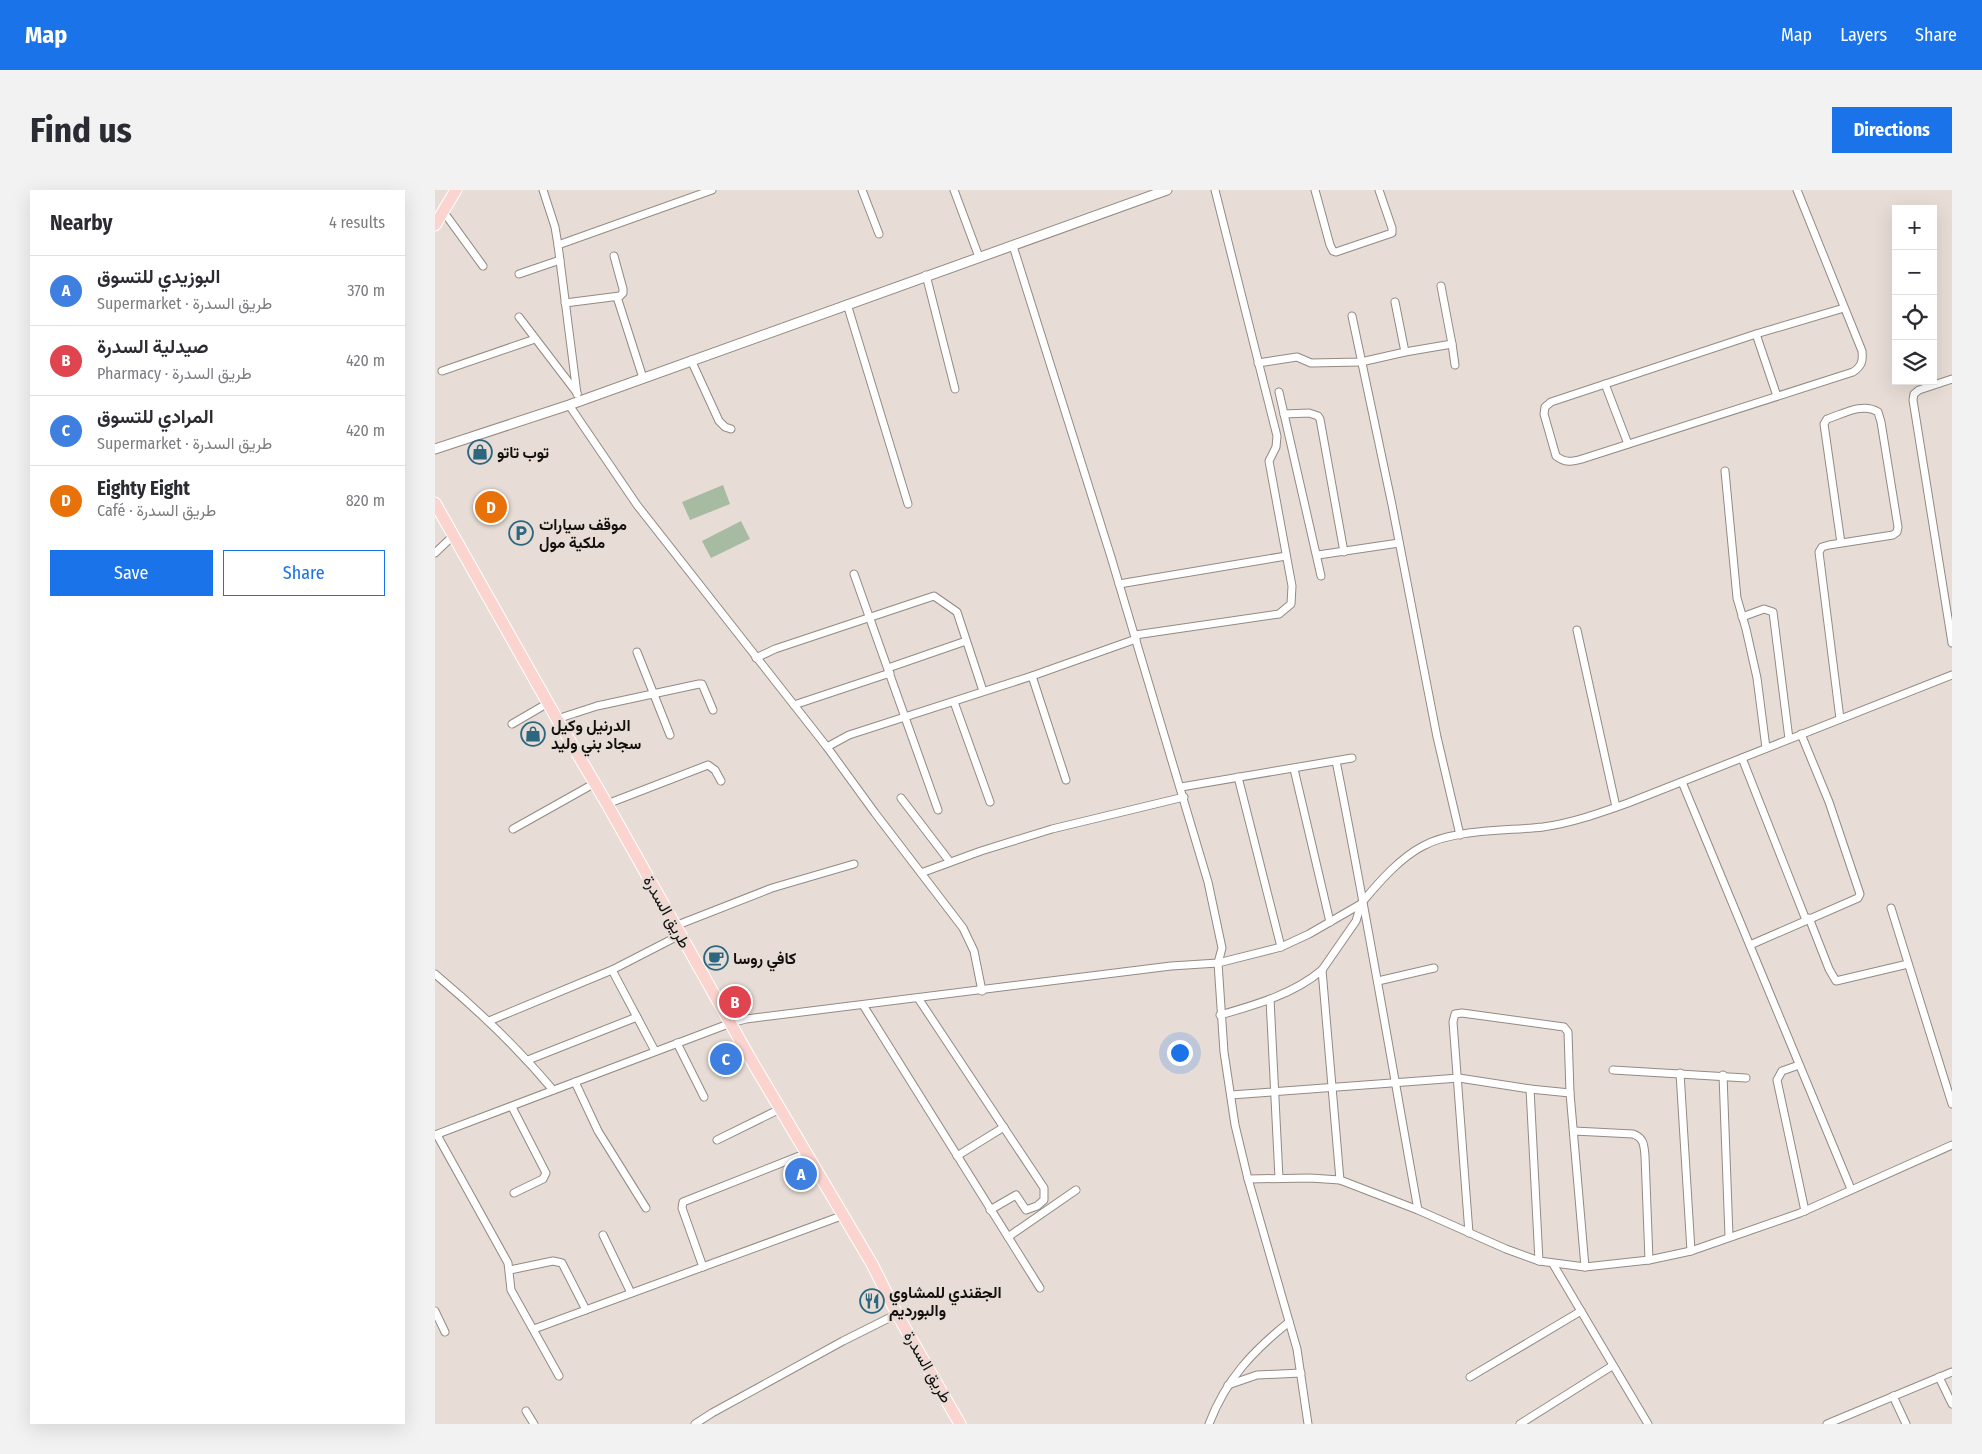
<!DOCTYPE html>
<meta charset="utf-8">
<style>
:root{--surface:#fff;--page:#f2f2f3;--text:#2b2b33;--muted:#7c7c81;--line:#e1e1e2;--accent:#1a73e8}
body{margin:0;font-family:"Fira Sans Condensed",Vazirmatn,sans-serif;background:var(--page);color:var(--text)}
.controls{position:absolute;right:15px;top:15px;display:grid;overflow:hidden;border-radius:0px;box-shadow:0 5px 20px #0002}
.controls button{width:45px;height:45px;display:grid;place-items:center;padding:0;border:0;border-bottom:1px solid var(--line);background:var(--surface);color:var(--text);font:25px sans-serif}
.you{position:absolute;left:744px;top:862px;width:18px;height:18px;margin:-12px;border:4px solid #fff;border-radius:50%;background:#1a73e8;box-shadow:0 0 0 8px #1a73e833}
.badge{display:grid;place-items:center;width:32px;height:32px;border-radius:50%;background:var(--accent);color:#fff;font-size:16px;font-weight:700}
.pin{position:absolute;translate:-50% -50%;border:2px solid #fff;box-shadow:0 1px 5px #0006}
.list{margin:0;padding:0;list-style:none}
h2{display:flex;justify-content:space-between;align-items:center;height:65px;margin:0;padding:0 20px;font-size:21px}
h2 small{font-size:16px;font-weight:400;color:var(--muted)}
.list li{display:grid;grid-template-columns:32px 1fr auto;gap:15px;align-items:center;box-sizing:border-box;height:70px;padding:0 20px;border-top:1px solid var(--line)}
.list b{display:block;font-size:19px;white-space:nowrap}
.list p{margin:0;font-size:16px;white-space:nowrap;color:var(--muted)}
.list em{font-size:16px;font-style:normal;color:var(--muted)}
.actions{display:flex;gap:10px;padding:15px 20px}
.actions a{flex:1;padding:11px 0;border:1px solid var(--accent);border-radius:0px;text-align:center;font-size:18px;color:var(--accent)}
.actions .main{background:var(--accent);color:#fff}
.icon{flex:none;width:28px;height:28px;fill:none;stroke:currentColor;stroke-width:2;stroke-linecap:round;stroke-linejoin:round}
.map{position:relative;flex:none;width:1517px;height:1234px;overflow:hidden;border-radius:0px}
header{display:flex;align-items:center;gap:30px;box-sizing:border-box;height:70px;padding:0 25px;background:var(--accent);color:#fff}
header strong{font-size:24px}
nav{display:flex;gap:28px;margin-inline-start:auto;font-size:18px}
.intro{display:flex;align-items:center;justify-content:space-between;box-sizing:border-box;height:120px;padding:0 30px}
h1{margin:0;font-size:35px}
.button{padding:12px 22px;border-radius:0px;background:var(--accent);color:#fff;font-size:18px;font-weight:700}
main{display:flex;gap:30px;padding:0 30px}
aside{flex:1;background:var(--surface);border-radius:0px;box-shadow:0 5px 20px #0002}
.map>svg:first-child{display:block}
.green{fill:#a6bba1}
.lines{fill:none;stroke-linecap:round;stroke-linejoin:round}
.minor-casing{stroke:#938a84;stroke-width:9}
.tertiary-casing{stroke:#938a84;stroke-width:11}
.primary-casing{stroke:#fff;stroke-width:13}
.minor{stroke:#fff;stroke-width:7}
.tertiary{stroke:#fff;stroke-width:9}
.primary{stroke:#fbd4d0;stroke-width:11}
.labels{text-anchor:middle;dominant-baseline:central;stroke-width:4.5;stroke-linejoin:round;paint-order:stroke}
.poi-label{font-size:16px;font-weight:bold;fill:#130f0d;stroke:#e7ddd6;text-anchor:start}
.street-label{font-size:16px;fill:#130f0d;stroke:#e7ddd6}
</style>
<header>
<strong>Map</strong>
<nav><a>Map</a><a>Layers</a><a>Share</a></nav>
</header>
<div class="intro"><h1>Find us</h1><a class="button">Directions</a></div>
<main>
<aside>
<h2>Nearby<small>4 results</small></h2>
<ul class="list">
<li><span class="badge" style="background:#3f7fe0">A</span><div><b>البوزيدي للتسوق</b><p>Supermarket · طريق السدرة</p></div><em>370 m</em></li>
<li><span class="badge" style="background:#e0444e">B</span><div><b>صيدلية السدرة</b><p>Pharmacy · طريق السدرة</p></div><em>420 m</em></li>
<li><span class="badge" style="background:#3f7fe0">C</span><div><b>المرادي للتسوق</b><p>Supermarket · طريق السدرة</p></div><em>420 m</em></li>
<li><span class="badge" style="background:#e8710a">D</span><div><b>Eighty Eight</b><p>Café · طريق السدرة</p></div><em>820 m</em></li>
</ul>
<div class="actions"><a class="main">Save</a><a>Share</a></div>
</aside>
<div class="map">
<svg width="1517" height="1234" viewBox="0 0 1517 1234">
<rect width="100%" height="100%" fill="#e7ddd6"/>
<g class="green">
<path d="M288,295L295,314L255,330L247,312Z"/>
<path d="M306,331L315,349L276,368L267,351Z"/>
</g>
<g class="lines">
<g class="minor-casing">
<g id="minor">
<path d="M108,0L120,37L123,55L142,204"/>
<path d="M427,0L444,44"/>
<path d="M519,0L544,67"/>
<path d="M880,0L895,55L898,61L901,62L957,43V38L944,0"/>
<path d="M1362,0L1427,161C1428,171 1427,176 1418,182L1147,269C1137,272 1130,273 1121,266L1109,224L1110,217L1116,212L1321,144L1409,118"/>
<path d="M8,21L48,76"/>
<path d="M123,55L277,0"/>
<path d="M578,56L676,367L773,692L787,758L783,773L789,862L800,935L813,989L875,988L905,990L983,1020L1071,1059L1104,1071L1150,1077L1214,1070L1256,1061L1365,1023L1517,955"/>
<path d="M84,84L125,70"/>
<path d="M491,85L520,199"/>
<path d="M182,107L208,188"/>
<path d="M130,113L185,106L188,103V99L179,66"/>
<path d="M412,114L473,314"/>
<path d="M917,126L957,315L1002,547L1025,645"/>
<path d="M84,127L142,203"/>
<path d="M1321,144L1342,206"/>
<path d="M1017,154L1020,175"/>
<path d="M970,162L1017,154L1006,96"/>
<path d="M256,170L284,231L290,237L296,239"/>
<path d="M823,173L862,167L876,173L926,172L970,162L960,112"/>
<path d="M7,181L100,149"/>
<path d="M1517,189L1484,200L1479,204L1478,210L1517,453"/>
<path d="M1170,194L1193,254"/>
<path d="M844,202L886,386"/>
<path d="M134,215L202,315L392,557L440,623L528,738L539,761L547,801"/>
<path d="M849,224L874,223L883,226L885,229L909,362"/>
<path d="M1290,281L1302,408L1311,439L1322,488L1331,558"/>
<path d="M0,363L19,345"/>
<path d="M883,365L964,353"/>
<path d="M419,384L503,620"/>
<path d="M684,394L851,366"/>
<path d="M1307,427L1329,419L1338,422L1354,549"/>
<path d="M1142,440L1181,617"/>
<path d="M700,445L844,424L856,414L857,396L834,271L841,257L842,246L780,0"/>
<path d="M202,462L235,545"/>
<path d="M321,468L340,459L499,406L522,422L548,501"/>
<path d="M453,478L531,451"/>
<path d="M597,486L631,590"/>
<path d="M519,512L555,612"/>
<path d="M359,515L455,483"/>
<path d="M122,529L162,516L264,494H267L278,520"/>
<path d="M1405,529L1384,362L1387,357L1394,355L1458,345L1462,342L1463,337L1446,232L1443,222C1428,212 1408,224 1392,229L1389,234L1406,353"/>
<path d="M77,534L113,513"/>
<path d="M392,557L414,545L597,486L701,449"/>
<path d="M1307,568L1371,730"/>
<path d="M901,571C931,720 956,870 983,1020"/>
<path d="M859,579L895,732"/>
<path d="M803,587L846,757"/>
<path d="M1247,592L1416,999"/>
<path d="M746,597L917,568"/>
<path d="M466,608L515,672"/>
<path d="M172,614L273,575L280,580L286,591"/>
<path d="M78,639L160,593"/>
<path d="M486,683L546,661L617,639L749,607"/>
<path d="M1456,718L1517,914"/>
<path d="M1374,728L1394,779L1401,791L1473,774"/>
<path d="M240,736L337,698L419,674"/>
<path d="M1315,755L1423,708L1425,704L1394,612L1366,544"/>
<path d="M177,780L220,861"/>
<path d="M887,780L905,990"/>
<path d="M0,784C43,820 82,857 118,900"/>
<path d="M943,791L999,778"/>
<path d="M483,808L609,998V1010L602,1016L591,1020L581,1005L555,1020"/>
<path d="M835,809L844,988"/>
<path d="M428,815L605,1098"/>
<path d="M785,825C820,815 859,804 887,780L921,731L926,714L929,710C945,691 965,668 988,656C1018,639 1073,641 1108,637C1137,633 1165,623 1193,613L1517,485"/>
<path d="M54,831L177,780L245,745"/>
<path d="M242,853L269,907"/>
<path d="M93,870L202,827"/>
<path d="M1364,875L1347,881L1342,890L1370,1021"/>
<path d="M1178,880L1311,888"/>
<path d="M1245,883L1256,1061"/>
<path d="M1288,885L1294,1046"/>
<path d="M140,892L163,941L211,1018"/>
<path d="M1095,899L1104,1071"/>
<path d="M796,905L1024,888L1095,899L1135,903"/>
<path d="M77,917L111,983L108,989L79,1003"/>
<path d="M1139,941L1198,944C1209,948 1209,955 1210,966L1214,1070"/>
<path d="M0,945L296,833L311,829L736,776L783,773L846,757L874,744L926,714"/>
<path d="M2,945L73,1073L76,1100L124,1186"/>
<path d="M282,950L345,919"/>
<path d="M522,966L569,937"/>
<path d="M813,989L862,1159L873,1234"/>
<path d="M1034,1043L1018,832L1020,824L1027,823L1129,837L1133,842L1135,903L1150,1077"/>
<path d="M168,1045L196,1103"/>
<path d="M573,1047L641,1000"/>
<path d="M1118,1074L1213,1234"/>
<path d="M268,1077L247,1018L248,1012L372,963"/>
<path d="M75,1080L118,1071L127,1073L151,1120"/>
<path d="M0,1121L10,1142"/>
<path d="M99,1139L409,1025"/>
<path d="M1035,1187L1146,1121"/>
<path d="M1504,1187L1517,1214"/>
<path d="M793,1195L822,1185L866,1183"/>
<path d="M1458,1206L1471,1234"/>
<path d="M91,1221L99,1234"/>
<path d="M260,1234L277,1223L408,1151L462,1124"/>
<path d="M774,1234C791,1189 818,1161 854,1132"/>
<path d="M1085,1234L1177,1176"/>
<path d="M1392,1234L1517,1182"/>
</g>
</g>
<g class="tertiary-casing">
<path id="tertiary" d="M0,259L134,215L732,0"/>
</g>
<g class="primary-casing">
<g id="primary">
<path d="M0,35L21,0"/>
<path d="M0,313L122,529L172,614L315,868L437,1074L462,1124L525,1234"/>
</g>
</g>
<use href="#minor" class="minor"/>
<use href="#tertiary" class="tertiary"/>
<use href="#primary" class="primary"/>
</g>
<defs>
<g id="shop-ring" transform="scale(1.25)"><circle r="9.5" fill="#e7ddd6" stroke="#2d667f" stroke-width="1.5"/><path d="M-5-2.5h2.3a2.7 3.5 0 0 1 5.4 0H5L5.5 6h-11ZM-1.5-2.5h3a1.5 2.3 0 0 0-3 0Z" fill="#2d667f"/></g>
<g id="parking-ring" transform="scale(1.25)"><circle r="9.5" fill="#e7ddd6" stroke="#2d667f" stroke-width="1.5"/><path d="M-3.5-5.5H1a3.5 3.5 0 0 1 0 7H-1V5.5H-3.5ZM-1-3.4V-.6H.8a1.4 1.4 0 0 0 0-2.8Z" fill="#2d667f"/></g>
<g id="cafe-ring" transform="scale(1.25)"><circle r="9.5" fill="#e7ddd6" stroke="#2d667f" stroke-width="1.5"/><path d="M-5.5-4.5H6V0H3Q3 3.5 0 3.5H-2.5Q-5.5 3.5-5.5 0ZM3-3.2v2h1.7v-2ZM-6 4.5H4V6H-6Z" fill="#2d667f"/></g>
<g id="restaurant-ring" transform="scale(1.25)"><circle r="9.5" fill="#e7ddd6" stroke="#2d667f" stroke-width="1.5"/><path d="M-5-6h1v4h1v-4h1v4h1v-4h1v5L-1.5 .5V6h-2V.5L-5-1ZM5-6V6H3V1.5H1.5Q1.5-4 5-6Z" fill="#2d667f"/></g>
</defs>
<g fill-rule="evenodd">
<use href="#shop-ring" x="45" y="262"/>
<use href="#parking-ring" x="86" y="343"/>
<use href="#shop-ring" x="98" y="544"/>
<use href="#cafe-ring" x="281" y="768"/>
<use href="#restaurant-ring" x="437" y="1111"/>
</g>
<g class="labels">
<g class="poi-label">
<text x="62" y="262">توب تاتو</text>
<text x="104" y="334">موقف سيارات<tspan x="104" dy="18">ملكية مول</tspan></text>
<text x="116" y="535">الدرنيل وكيل<tspan x="116" dy="18">سجاد بني وليد</tspan></text>
<text x="298" y="768">كافي روسا</text>
<text x="454" y="1102">الجقندي للمشاوي<tspan x="454" dy="18">والبورديم</tspan></text>
</g>
<g class="street-label">
<text transform="translate(232 722) rotate(61)">طريق السدرة</text>
<text transform="translate(493 1177) rotate(60)">طريق السدرة</text>
</g>
</g>
</svg>
<div class="controls">
<button>+</button>
<button>−</button>
<button><svg class="icon" aria-label="locate" viewBox="0 0 24 24"><circle cx="12" cy="12" r="6"/><path d="M12 2v4M12 18v4M2 12h4M18 12h4"/></svg></button>
<button><svg class="icon" aria-label="layers" viewBox="0 0 24 24"><path d="M12 4l9 5-9 5-9-5zM3 14l9 5 9-5"/></svg></button>
</div>
<div class="you"></div>
<div class="pin badge" style="left:366px;top:984px;background:#3f7fe0">A</div>
<div class="pin badge" style="left:300px;top:812px;background:#e0444e">B</div>
<div class="pin badge" style="left:291px;top:869px;background:#3f7fe0">C</div>
<div class="pin badge" style="left:56px;top:317px;background:#e8710a">D</div>
</div>
</main>
